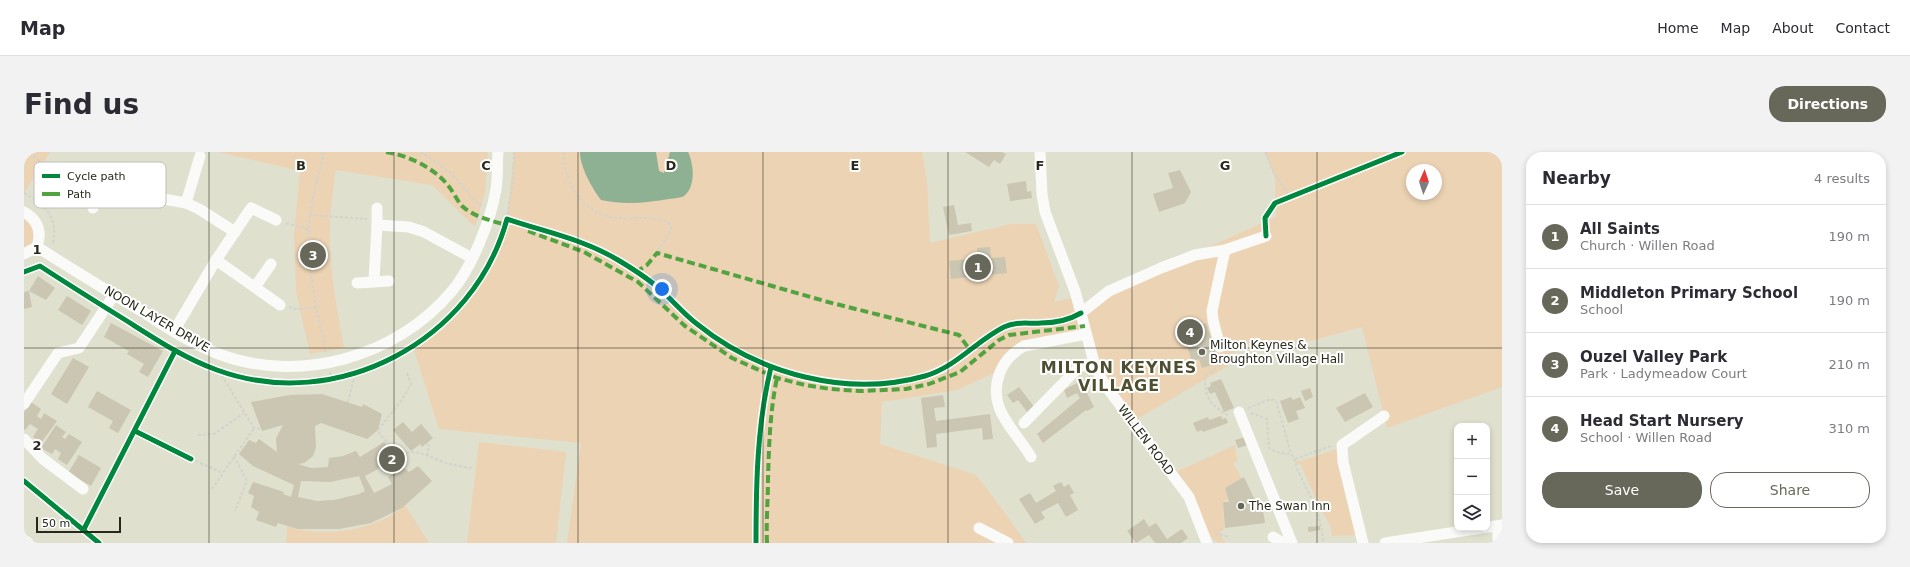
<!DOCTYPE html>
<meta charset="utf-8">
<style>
:root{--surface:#fff;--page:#f2f2f3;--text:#2b2b33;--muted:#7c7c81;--line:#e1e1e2;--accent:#68685a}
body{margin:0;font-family:"DejaVu Sans",sans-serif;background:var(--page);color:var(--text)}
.controls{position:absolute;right:12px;bottom:12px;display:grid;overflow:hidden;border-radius:8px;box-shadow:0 2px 6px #0003}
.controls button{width:36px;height:36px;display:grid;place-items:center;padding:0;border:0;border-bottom:1px solid var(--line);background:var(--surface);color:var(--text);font:20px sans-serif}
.compass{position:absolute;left:1382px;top:12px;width:36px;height:36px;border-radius:50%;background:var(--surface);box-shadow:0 2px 6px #0003;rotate:3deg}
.scale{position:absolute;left:12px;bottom:10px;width:85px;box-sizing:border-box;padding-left:4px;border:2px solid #28281b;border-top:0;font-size:11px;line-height:14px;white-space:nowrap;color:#28281b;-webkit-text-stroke:3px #fff;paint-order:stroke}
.you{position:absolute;left:638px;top:137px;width:14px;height:14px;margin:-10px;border:3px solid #fff;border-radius:50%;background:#1a73e8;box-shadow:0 0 0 6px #1a73e833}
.badge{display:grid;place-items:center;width:26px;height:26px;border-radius:50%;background:var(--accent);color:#fff;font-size:13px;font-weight:700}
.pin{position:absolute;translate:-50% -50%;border:2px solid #fff;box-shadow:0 1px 4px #0006}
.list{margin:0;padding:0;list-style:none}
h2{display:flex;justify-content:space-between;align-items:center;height:52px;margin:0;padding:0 16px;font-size:17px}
h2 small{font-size:13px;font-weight:400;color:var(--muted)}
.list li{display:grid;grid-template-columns:26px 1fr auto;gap:12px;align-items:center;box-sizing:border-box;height:64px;padding:0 16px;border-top:1px solid var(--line)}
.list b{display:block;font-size:15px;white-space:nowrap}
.list p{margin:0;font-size:13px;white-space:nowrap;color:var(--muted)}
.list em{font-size:13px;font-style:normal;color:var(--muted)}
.actions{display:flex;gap:8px;padding:12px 16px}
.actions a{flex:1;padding:9px 0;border:1px solid var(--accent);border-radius:16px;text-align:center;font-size:14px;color:var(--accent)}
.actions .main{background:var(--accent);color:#fff}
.icon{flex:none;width:22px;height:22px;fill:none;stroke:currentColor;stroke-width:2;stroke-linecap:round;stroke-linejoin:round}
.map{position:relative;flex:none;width:1478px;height:391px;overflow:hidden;border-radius:16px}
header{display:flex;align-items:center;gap:24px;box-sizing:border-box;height:56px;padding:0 20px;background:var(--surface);border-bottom:1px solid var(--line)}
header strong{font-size:19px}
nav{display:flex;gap:22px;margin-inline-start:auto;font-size:14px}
.intro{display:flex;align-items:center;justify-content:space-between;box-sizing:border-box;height:96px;padding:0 24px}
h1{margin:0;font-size:28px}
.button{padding:10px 18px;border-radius:16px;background:var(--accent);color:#fff;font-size:14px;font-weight:700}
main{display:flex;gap:24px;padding:0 24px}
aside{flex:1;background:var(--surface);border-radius:16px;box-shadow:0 2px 6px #0003}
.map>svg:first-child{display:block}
.green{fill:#ecd3b4;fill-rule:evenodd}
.water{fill:#8db192}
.building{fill:#cac6b2;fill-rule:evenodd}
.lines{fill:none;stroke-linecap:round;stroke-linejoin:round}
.path{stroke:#d2d3cd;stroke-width:2;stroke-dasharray:3 2;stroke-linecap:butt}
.minor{stroke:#fafaf8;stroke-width:11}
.quiet{stroke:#51a340;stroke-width:4;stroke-dasharray:8 4;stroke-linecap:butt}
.cycleway-casing{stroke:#fff;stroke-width:8}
.cycleway{stroke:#00873e;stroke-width:5}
.grid{fill:none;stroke:#28281b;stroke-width:1;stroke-opacity:0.55}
.poi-dot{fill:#68685a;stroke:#fff;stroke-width:1.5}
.labels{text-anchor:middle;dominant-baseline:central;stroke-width:4;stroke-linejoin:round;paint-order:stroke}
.street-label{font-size:12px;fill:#28281b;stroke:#fff}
.poi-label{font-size:12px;fill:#28281b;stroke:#fff;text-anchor:start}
.district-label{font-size:16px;font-weight:bold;letter-spacing:1px;fill:#4e4f31;stroke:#fff}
.key{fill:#fff;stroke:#bebebb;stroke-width:1}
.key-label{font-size:11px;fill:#28281b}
.grid-label{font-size:13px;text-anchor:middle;font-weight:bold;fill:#28281b;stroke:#fff;stroke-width:4;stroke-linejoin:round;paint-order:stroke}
</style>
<header>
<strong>Map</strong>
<nav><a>Home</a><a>Map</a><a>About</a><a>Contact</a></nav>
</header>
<div class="intro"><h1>Find us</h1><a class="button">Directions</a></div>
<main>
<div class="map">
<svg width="1478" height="391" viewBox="0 0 1478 391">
<rect width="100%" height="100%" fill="#e0e0ce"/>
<g class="green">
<path d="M0,0H26L0,41Z"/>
<path d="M194,0H464L461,40L451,75L408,33L312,18C307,48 304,80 307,110C309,139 315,167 320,196L286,202L272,139L270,82L276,19Z"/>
<path d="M490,0H898L903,28L906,91L987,72H1012L1035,134L1030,150L1048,146L1057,180L1010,188L974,219L933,238L858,250L856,292L952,323L976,354L1002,391H543L557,291L415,277L389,195L428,164L441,148L466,109L483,67Z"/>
<path d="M1241,0H1478V235L1363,276L1338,175L1287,189L1231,191L1203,204L1204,214L1108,270L1073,218L1057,161L1088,138L1252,65L1251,26ZM1388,18H1412V42H1388Z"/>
<path d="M0,66C8,72 12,80 8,90L0,96Z"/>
<path d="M455,290L542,300L532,391H443Z"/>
<path d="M1211,293L1213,310L1209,311L1218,327L1201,336L1205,350L1204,348L1199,349L1200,377L1196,381L1201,391H1195L1184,383L1150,321Z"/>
<path d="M1312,297L1320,324L1333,383L1308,384L1306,373L1296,356L1277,313L1272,311L1271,309H1277Z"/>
<path d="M381,353L405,391H262L263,374C295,385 334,380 363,366C370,363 376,357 381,353Z"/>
</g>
<path class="water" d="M556,0H632L635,19L640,21L646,0H664C670,12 672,35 660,44C657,46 650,46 645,47C622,51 600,53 577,48C568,36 556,15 556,0Z"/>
<g class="building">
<path d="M941,0H978L982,2L976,12L970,8L965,15Z"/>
<path d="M1156,18L1167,40L1161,51L1135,60L1129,42L1149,36L1144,21Z"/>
<path d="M1002,29L1003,40L1007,39L1008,46L986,49L983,32Z"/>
<path d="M930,53L934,73L947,71L948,79L925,83L919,55Z"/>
<path d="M966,95L967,106L981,105L983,121L927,127L925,109L954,106L953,96Z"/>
<path d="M14,124L31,136L22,148L5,139Z"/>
<path d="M5,139L8,155L0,157V140Z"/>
<path d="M43,144L67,159L58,173L34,158Z"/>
<path d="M87,171L139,199L124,225L115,220L120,212L103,202L105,199L80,185Z"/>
<path d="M1182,171L1195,211L1178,216L1175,207L1168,210L1162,190L1156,192L1152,180Z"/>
<path d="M49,206L65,215L43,252L27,242Z"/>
<path d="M1066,224L1070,232L1061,237L1070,255L1063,259L1062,258L1019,291L1013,282L1056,246L1053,241L1043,246L1040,238Z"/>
<path d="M1197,227L1210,256L1200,260L1191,240L1186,242L1183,236L1187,234L1186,231Z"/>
<path d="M995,235L1011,256L1004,261L994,248L989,251L983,243Z"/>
<path d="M1286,236L1289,245L1281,249L1277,239Z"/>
<path d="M73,239L107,258L94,281L85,276L89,269L64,255Z"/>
<path d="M1341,241L1349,255L1321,270L1312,256Z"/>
<path d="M298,242L338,255L339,252L358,262L354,278L343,287L297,271L291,274L292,296L289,304L280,311L274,312L287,316L304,315L305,306L319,304L332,299L336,305L360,290L374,306L341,324L350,341L368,332L364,325L379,315L385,320L394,314L408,329L378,356L347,371L315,377H274L254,371L252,375L232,368L235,360L227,355L230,344L224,341L229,330L260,340L259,342L267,345L270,333L229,314L215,302L225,288L232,291L235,287L253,300L252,286L259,273L238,279L227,250L266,243ZM335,324L341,339L335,342L310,348L293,349L274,345L277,329L306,330Z"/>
<path d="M919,243L921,255L910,256L912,269L966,262L969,287L959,288L958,276L912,282L913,295L903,296L897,246Z"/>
<path d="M1267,245L1269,248L1276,245L1281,256L1272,259L1275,267L1264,271L1256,249Z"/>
<path d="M7,250L17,257L13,264L17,267L20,261L33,269L17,291L9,285L14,277L6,272L1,278L0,277V260Z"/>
<path d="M1197,264L1198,267L1202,266L1204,271L1179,280L1178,278L1173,280L1169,271L1184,265L1185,268Z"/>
<path d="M379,270L388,280L397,272L409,286L398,295L396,292L387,299L369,278Z"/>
<path d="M32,273L42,280L38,285L41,287L45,282L58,290L43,313L34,307L37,301L31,297L28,302L17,296Z"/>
<path d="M1221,285L1224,293L1214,296L1211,288Z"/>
<path d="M55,303L77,316L67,334L44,321Z"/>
<path d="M1220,325L1236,359L1239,358L1241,371L1201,376L1199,350H1205L1201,336Z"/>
<path d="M1037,330L1040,335L1045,332L1050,341L1046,343L1054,358L1042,365L1034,351L1017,360L1021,366L1011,372L995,347L1006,341L1012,351L1032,339L1029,334Z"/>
<path d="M1120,367L1125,375L1132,371L1143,387L1158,377L1164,386L1157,391H1131L1125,383L1112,391L1103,379Z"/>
<path d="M1296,374V378L1284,380V375Z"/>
</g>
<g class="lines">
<g class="path">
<path d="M6,0C20,17 37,19 57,26"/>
<path d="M300,0C295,21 289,42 286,63C281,108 292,156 302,200"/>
<path d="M396,0C411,9 425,18 436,31C444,39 448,48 457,54"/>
<path d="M540,0C539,28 556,58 586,65C605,69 625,62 644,70L647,75L645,82L633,101"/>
<path d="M1241,0L1250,21L1266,45"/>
<path d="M0,9L6,0"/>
<path d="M0,41C22,53 34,65 29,92"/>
<path d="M286,63L343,67"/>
<path d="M483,67L489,28L490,0"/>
<path d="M262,71L286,78"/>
<path d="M265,155L272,157L292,156"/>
<path d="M1197,204L1198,212L1181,224C1180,245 1186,253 1204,263"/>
<path d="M195,219L230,276L236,277"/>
<path d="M306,220L307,228"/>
<path d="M383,221L387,232L377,249L354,278L355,281L375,304C390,293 410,308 425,312C433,314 442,315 450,317"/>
<path d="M324,250L331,222"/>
<path d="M1224,256L1247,247L1252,249L1267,302"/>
<path d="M1227,261L1243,267L1245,296L1252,300L1267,302C1271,307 1272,313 1274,319C1286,344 1298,363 1299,391"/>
<path d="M174,283L190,282L220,261"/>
<path d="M403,292L405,294L403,303"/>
<path d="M210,304L223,329L211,359"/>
<path d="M167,307L199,321"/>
<path d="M1271,307L1307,294"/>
<path d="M188,337L230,276"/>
<path d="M1191,381L1205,385"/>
</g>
<g class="minor">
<path d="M1016,0L1018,42L1021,60L1051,139L1071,214L1081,233L1165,345L1183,391"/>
<path d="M67,30L68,43L112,42L162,51L175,57L211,80"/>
<path d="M68,43L69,56"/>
<path d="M162,51L176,4"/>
<path d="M0,60C14,68 18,80 13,95L0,102"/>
<path d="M353,73V56"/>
<path d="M13,95C48,117 83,139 119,160C142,175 166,191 192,201C274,233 372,206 428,139C448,115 467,68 472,37C474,25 473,12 474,0"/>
<path d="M192,108L256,153"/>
<path d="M350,129L353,73L385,75L400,80L448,106"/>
<path d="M333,131L365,129"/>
<path d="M231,135L247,112"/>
<path d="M1057,161L1085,139L1137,116L1171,103L1201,98L1242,84"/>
<path d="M150,179L192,108L227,56L252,68"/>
<path d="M1196,195L1189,168L1188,159L1201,98"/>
<path d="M0,252L34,201L55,196L90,143"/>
<path d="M1215,260L1268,391"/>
<path d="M1000,271L1055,215L1070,210"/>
<path d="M0,287L19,307L59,337"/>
<path d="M1007,305C990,276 962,257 976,220C981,208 989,200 1000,194L1062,182"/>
<path d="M1474,375V391"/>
<path d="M955,376L984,391"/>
<path d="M1249,385L1259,391"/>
<path d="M0,388L4,391"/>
<path d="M1339,391L1319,310L1318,293L1360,264"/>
<path d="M1361,391L1478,373"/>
</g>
<g class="quiet">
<path d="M362,0C383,3 408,15 422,31C428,37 432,47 438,54C450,65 468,69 483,73"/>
<path d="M504,79L560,100L614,130L661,174L708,206L753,226L781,233L806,237L837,239L882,237L905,232L936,220L975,188L985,183L1061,174"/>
<path d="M612,120L623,113L633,101L804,150L935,183L946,198"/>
<path d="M743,391C742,369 744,348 744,327C745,293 746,259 753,226"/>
</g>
<g class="cycleway-casing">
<g id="cycleway">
<path d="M1242,84L1241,66L1251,51L1378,0"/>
<path d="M0,120L16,114C45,133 74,151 103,169C133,188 160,206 193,218C313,262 450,189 483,67C521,80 559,87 594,108C609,117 625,127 638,139C650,150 660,162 673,172C735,222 823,246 901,224C932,215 952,189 980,175C993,169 1004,172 1017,171C1031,171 1045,168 1057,161"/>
<path d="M111,279L167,307"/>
<path d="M0,329L75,391"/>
<path d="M60,377L151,199"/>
<path d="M732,391C732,332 733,273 747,215"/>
</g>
</g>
<use href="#cycleway" class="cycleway"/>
</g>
<path class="grid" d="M185,0V391M370,0V391M554,0V391M739,0V391M924,0V391M1108,0V391M1293,0V391M0,196H1478"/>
<g class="poi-dot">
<circle cx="1178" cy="200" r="4"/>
<circle cx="1217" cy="354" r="4"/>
</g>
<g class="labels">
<g class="street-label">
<text transform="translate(133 167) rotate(30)">NOON LAYER DRIVE</text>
<text transform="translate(1122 288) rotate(53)">WILLEN ROAD</text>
</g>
<g class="poi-label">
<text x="1186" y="193">Milton Keynes &amp;<tspan x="1186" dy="14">Broughton Village Hall</tspan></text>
<text x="1225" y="354">The Swan Inn</text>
</g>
<g class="district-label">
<text x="1095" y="215">MILTON KEYNES<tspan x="1095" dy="18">VILLAGE</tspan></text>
</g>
</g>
<rect x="10" y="10" width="132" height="46" rx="6" class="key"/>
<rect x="18" y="22" width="18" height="4" fill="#00873e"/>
<rect x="18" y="40" width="18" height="4" fill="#51a340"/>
<g class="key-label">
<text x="43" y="28">Cycle path</text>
<text x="43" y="46">Path</text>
</g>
<g class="grid-label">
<text x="277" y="18">B</text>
<text x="462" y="18">C</text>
<text x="647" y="18">D</text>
<text x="831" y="18">E</text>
<text x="1016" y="18">F</text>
<text x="1201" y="18">G</text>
<text x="13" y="102">1</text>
<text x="13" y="298">2</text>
</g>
</svg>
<div class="controls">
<button>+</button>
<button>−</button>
<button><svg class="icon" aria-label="layers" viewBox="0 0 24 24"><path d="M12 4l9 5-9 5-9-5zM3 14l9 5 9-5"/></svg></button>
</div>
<svg class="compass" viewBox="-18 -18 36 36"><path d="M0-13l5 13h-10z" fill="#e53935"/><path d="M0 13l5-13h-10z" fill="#7c7c81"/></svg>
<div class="scale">50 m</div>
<div class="you"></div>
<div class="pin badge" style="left:954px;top:115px">1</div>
<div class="pin badge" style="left:368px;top:307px">2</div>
<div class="pin badge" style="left:289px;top:103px">3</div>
<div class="pin badge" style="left:1166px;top:180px">4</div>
</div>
<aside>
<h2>Nearby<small>4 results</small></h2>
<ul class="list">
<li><span class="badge">1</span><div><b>All Saints</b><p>Church · Willen Road</p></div><em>190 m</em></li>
<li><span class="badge">2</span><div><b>Middleton Primary School</b><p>School</p></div><em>190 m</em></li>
<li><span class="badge">3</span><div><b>Ouzel Valley Park</b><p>Park · Ladymeadow Court</p></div><em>210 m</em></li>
<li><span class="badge">4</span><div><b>Head Start Nursery</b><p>School · Willen Road</p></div><em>310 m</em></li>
</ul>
<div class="actions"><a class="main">Save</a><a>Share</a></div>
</aside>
</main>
